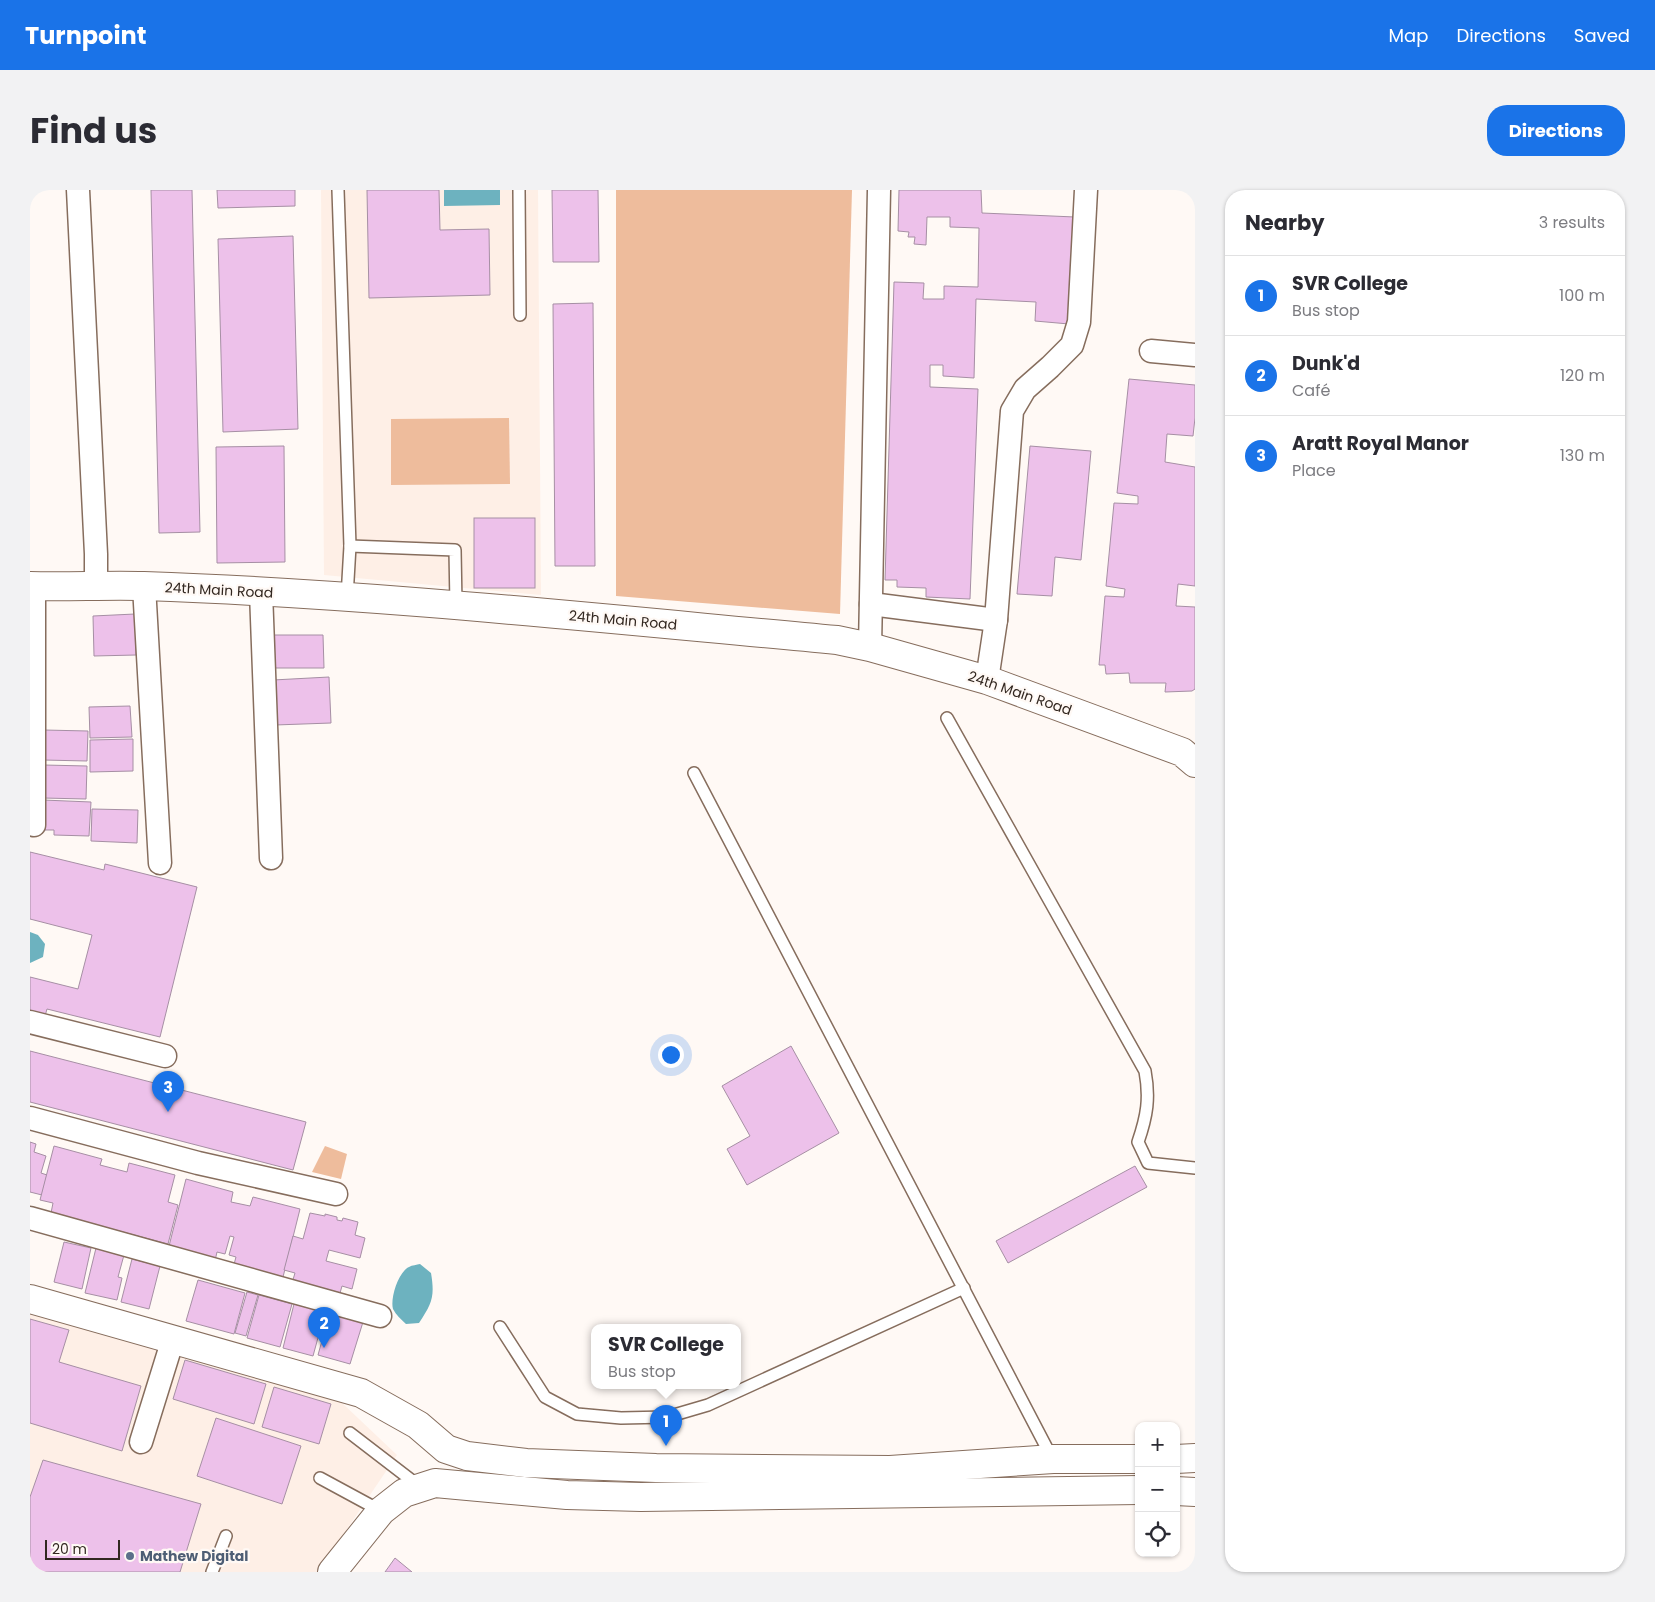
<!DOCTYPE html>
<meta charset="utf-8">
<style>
:root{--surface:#fff;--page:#f2f2f3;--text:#2b2b33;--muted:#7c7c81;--line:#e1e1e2;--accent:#1a73e8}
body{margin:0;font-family:Poppins,sans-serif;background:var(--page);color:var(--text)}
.controls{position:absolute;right:15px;bottom:15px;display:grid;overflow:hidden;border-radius:10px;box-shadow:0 1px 4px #0004}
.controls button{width:45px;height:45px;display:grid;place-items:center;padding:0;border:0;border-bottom:1px solid var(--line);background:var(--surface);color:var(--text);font:25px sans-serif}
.scale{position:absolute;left:15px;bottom:12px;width:75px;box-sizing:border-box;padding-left:5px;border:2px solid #322720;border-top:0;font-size:14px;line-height:18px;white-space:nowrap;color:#322720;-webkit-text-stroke:4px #fff9f5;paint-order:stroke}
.you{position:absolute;left:640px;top:864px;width:18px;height:18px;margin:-12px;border:4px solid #fff;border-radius:50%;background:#1a73e8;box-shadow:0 0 0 8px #1a73e833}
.badge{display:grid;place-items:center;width:32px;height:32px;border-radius:50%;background:var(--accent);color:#fff;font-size:16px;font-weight:700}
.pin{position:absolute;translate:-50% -41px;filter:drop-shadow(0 1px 2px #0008)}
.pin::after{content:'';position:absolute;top:26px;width:18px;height:15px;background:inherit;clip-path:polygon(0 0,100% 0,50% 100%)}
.popup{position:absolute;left:561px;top:1134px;width:150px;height:65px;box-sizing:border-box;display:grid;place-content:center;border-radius:10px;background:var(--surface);filter:drop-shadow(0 1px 4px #0005);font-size:16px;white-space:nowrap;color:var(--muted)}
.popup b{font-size:19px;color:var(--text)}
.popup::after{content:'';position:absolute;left:50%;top:100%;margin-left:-10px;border:10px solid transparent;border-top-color:var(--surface)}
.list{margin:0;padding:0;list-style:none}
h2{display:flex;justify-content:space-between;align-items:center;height:65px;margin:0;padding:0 20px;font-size:21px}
h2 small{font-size:16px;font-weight:400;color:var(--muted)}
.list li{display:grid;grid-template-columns:32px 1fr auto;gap:15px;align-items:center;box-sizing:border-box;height:80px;padding:0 20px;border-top:1px solid var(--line)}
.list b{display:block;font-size:19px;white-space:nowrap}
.list p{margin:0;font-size:16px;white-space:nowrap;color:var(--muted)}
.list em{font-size:16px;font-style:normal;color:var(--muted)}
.icon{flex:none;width:28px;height:28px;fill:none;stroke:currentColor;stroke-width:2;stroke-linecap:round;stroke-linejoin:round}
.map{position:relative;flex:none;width:1165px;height:1382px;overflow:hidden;border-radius:20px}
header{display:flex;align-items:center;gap:30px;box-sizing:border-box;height:70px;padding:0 25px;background:var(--accent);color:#fff}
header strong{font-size:24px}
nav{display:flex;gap:28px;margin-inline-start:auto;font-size:18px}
.intro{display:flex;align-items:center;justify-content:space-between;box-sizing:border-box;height:120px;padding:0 30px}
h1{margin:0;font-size:35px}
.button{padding:12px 22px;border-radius:20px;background:var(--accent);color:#fff;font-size:18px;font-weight:700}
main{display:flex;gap:30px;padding:0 30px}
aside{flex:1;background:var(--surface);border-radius:20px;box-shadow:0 1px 4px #0004}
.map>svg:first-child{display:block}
.built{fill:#feefe6}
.green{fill:#eebc9c}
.water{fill:#6db2bf}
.building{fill:#edc1ea;stroke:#a68fa4}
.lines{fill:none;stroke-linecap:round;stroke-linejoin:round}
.lane-casing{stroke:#866d5d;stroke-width:14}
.street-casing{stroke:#866d5d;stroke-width:25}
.secondary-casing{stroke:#866d5d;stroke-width:30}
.lane{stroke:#fff;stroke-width:11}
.street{stroke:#fff;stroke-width:22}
.secondary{stroke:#fff;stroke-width:28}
.service-dot{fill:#5c6f8a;stroke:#fff9f5;stroke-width:2}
.labels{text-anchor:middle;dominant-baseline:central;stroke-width:4.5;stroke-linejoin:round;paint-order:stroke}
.street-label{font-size:14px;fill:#322720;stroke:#fff9f5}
.service-label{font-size:14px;font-weight:bold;fill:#4e5e75;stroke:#fff9f5;text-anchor:start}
</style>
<header>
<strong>Turnpoint</strong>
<nav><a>Map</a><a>Directions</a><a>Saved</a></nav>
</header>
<div class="intro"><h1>Find us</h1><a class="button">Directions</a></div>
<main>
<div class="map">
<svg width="1165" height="1382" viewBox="0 0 1165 1382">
<rect width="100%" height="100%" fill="#fff9f5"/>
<g class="built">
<path d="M291,0H508L511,405L294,385Z"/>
<path d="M0,1124L310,1211L367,1265L288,1382H0Z"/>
</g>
<g class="green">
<path d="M586,0H822L810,424L586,406Z"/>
<path d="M479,228L480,294L361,295V229Z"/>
<path d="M295,956L317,964L311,989L282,982Z"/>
</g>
<g class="water">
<path d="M414,0H470V15L414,16Z"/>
<path d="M0,742L8,745L15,754L13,767L0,773Z"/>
<path d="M390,1074L401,1083C405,1107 402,1113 389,1133L376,1134C371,1129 366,1125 363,1119C360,1109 368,1082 379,1077C382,1075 387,1075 390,1074Z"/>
</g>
<g class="building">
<path d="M121,0H162L170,342L129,343Z"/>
<path d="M187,0H265V16L188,18Z"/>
<path d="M337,0H409L410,40L459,39L460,105L339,108Z"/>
<path d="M522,0H568L569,72H523Z"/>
<path d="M869,0H951L952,23L1045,27L1039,134L1005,131L1006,112L946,109L944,188L913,186V175H900V197L948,199L940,409L896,407V398L867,397V390H855L864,92L894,93L893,109H914V96L948,97L949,38L920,37V27H897L896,55L884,54L885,47H878L879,42L868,41Z"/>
<path d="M263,46L268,239L193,242L188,49Z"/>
<path d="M563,113L565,376H525L523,114Z"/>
<path d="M1099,189L1165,195V228L1163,246L1137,244L1135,272L1165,277V396L1148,394L1146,416L1165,417V499L1162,501L1135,502L1136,493H1100L1099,483L1076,484L1075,475H1069L1075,406L1094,407L1095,399L1076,396L1084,313L1108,314V306L1087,303Z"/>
<path d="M254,256L255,372L187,373L186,257Z"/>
<path d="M1000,256L1061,261L1051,370L1025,367L1022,406L987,404Z"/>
<rect x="444" y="328" width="61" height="70"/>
<path d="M105,424L106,465L64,466L63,426Z"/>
<path d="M244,445H293L294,478H244Z"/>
<path d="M299,487L301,533L245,535L243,490Z"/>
<path d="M100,516L102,547L60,548L59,517Z"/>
<path d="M14,540L58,541L57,571L13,570Z"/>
<path d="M103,549V581L60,582V550Z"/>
<path d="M14,575L57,576L56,609L13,608Z"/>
<path d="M13,610L61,612L59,646L24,645V640H12Z"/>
<path d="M62,619L108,620L107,653L61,651Z"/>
<path d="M0,662L74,680L75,674L167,697L130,847L17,819L15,826L0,822V787L48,799L62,745L0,729Z"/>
<path d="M761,856L809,943L717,995L697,959L720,946L692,896Z"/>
<path d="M0,861L276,932L263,980L0,912Z"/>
<path d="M0,952L6,954L4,962L16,966L11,983L17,985L12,1005L0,1002Z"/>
<path d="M24,956L72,969L70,975L97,982L99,973L145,985L138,1012L148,1015L138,1054L21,1023L23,1013L10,1010Z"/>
<path d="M1105,976L1117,997L978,1073L966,1051Z"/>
<path d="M156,989L203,1002L201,1012L220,1016L223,1007L270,1019L252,1091L203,1078L206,1067L199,1065L204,1047L200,1046L195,1064L187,1062L184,1075L138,1060Z"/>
<path d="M280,1023L295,1026V1024L307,1027V1030L312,1031L313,1028L328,1032L325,1045L335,1048L330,1068L299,1060L296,1071L327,1079L322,1099L312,1096L310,1103L262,1093L265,1083L254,1080L263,1046L273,1049Z"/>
<path d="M34,1052L61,1058L52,1099L24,1092Z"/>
<path d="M66,1058L94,1065L88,1087L92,1088L87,1110L55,1103Z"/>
<path d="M102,1069L130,1076L119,1119L91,1112Z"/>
<path d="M168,1090L215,1103L204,1144L156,1131Z"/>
<path d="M217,1102L228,1105L216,1146L205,1143Z"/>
<path d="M229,1105L262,1114L250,1157L217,1148Z"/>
<path d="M264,1114L295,1122L283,1166L253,1158Z"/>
<path d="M300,1122L333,1132L320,1174L288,1165Z"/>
<path d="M0,1129L39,1140L29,1172L111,1196L92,1261L0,1233Z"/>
<path d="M155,1170L236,1194L224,1234L143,1209Z"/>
<path d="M244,1197L301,1214L289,1254L232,1237Z"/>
<path d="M186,1228L271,1256L252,1314L167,1286Z"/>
<path d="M13,1270L171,1314L150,1382H0V1307Z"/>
<path d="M365,1368L382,1382H355Z"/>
</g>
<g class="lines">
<g class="lane-casing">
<g id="lane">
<path d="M308,0L320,356L317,407"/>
<path d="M489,0L490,125"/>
<path d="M320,356L425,360L426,415"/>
<path d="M917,528L1115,881C1120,908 1117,926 1108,952L1118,973L1165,978"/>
<path d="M664,583L1022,1268"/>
<path d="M470,1137L515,1207L547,1224L591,1228L637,1227L678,1215L934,1098"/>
<path d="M320,1243L389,1296"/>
<path d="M290,1288L351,1321"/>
<path d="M182,1382L196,1346"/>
</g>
</g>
<g class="street-casing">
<g id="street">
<path d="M48,0L66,364V395"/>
<path d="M1121,161L1165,165"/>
<path d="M4,396V635"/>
<path d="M114,396L130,673"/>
<path d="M231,402L241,668"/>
<path d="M841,414L966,430"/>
<path d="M840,457L849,0"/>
<path d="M957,490L966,430L982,221L995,199L1020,177L1042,155L1049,132L1056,0"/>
<path d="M0,832L135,866"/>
<path d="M0,928L168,973L306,1004"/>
<path d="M0,1028L350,1126"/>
<path d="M111,1252L143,1149"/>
</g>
</g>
<g class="secondary-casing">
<g id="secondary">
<path d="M0,396C38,397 76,395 114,396C346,404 576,429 807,450L840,457L957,490L1152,562L1165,573"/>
<path d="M0,1109L331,1203L388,1235L416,1259L437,1266L496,1273L626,1278L860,1280L1023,1269H1109"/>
<path d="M1146,1269L1165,1268"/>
<path d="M1146,1301L1165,1302"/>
<path d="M302,1382L351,1321L374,1303L405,1293L537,1305L611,1307L1109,1300"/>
</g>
</g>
<use href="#lane" class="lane"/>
<use href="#street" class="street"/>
<use href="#secondary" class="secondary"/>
</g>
<circle class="service-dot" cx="100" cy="1366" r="5"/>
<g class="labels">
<g class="street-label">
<text transform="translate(189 400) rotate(3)">24th Main Road</text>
<text transform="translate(593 430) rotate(5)">24th Main Road</text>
<text transform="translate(990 503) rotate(19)">24th Main Road</text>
</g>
<g class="service-label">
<text x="110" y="1366">Mathew Digital</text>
</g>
</g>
</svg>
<div class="controls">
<button>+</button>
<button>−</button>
<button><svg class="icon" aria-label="locate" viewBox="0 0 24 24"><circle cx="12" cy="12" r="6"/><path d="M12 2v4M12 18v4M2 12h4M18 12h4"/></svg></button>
</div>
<div class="scale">20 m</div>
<div class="you"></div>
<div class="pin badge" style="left:636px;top:1256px">1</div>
<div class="popup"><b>SVR College</b>Bus stop</div>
<div class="pin badge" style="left:294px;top:1158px">2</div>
<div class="pin badge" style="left:138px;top:922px">3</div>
</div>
<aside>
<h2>Nearby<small>3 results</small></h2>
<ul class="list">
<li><span class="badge">1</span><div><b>SVR College</b><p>Bus stop</p></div><em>100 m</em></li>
<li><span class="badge">2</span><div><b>Dunk'd</b><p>Café</p></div><em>120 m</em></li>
<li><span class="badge">3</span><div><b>Aratt Royal Manor</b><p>Place</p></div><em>130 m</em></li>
</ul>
</aside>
</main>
